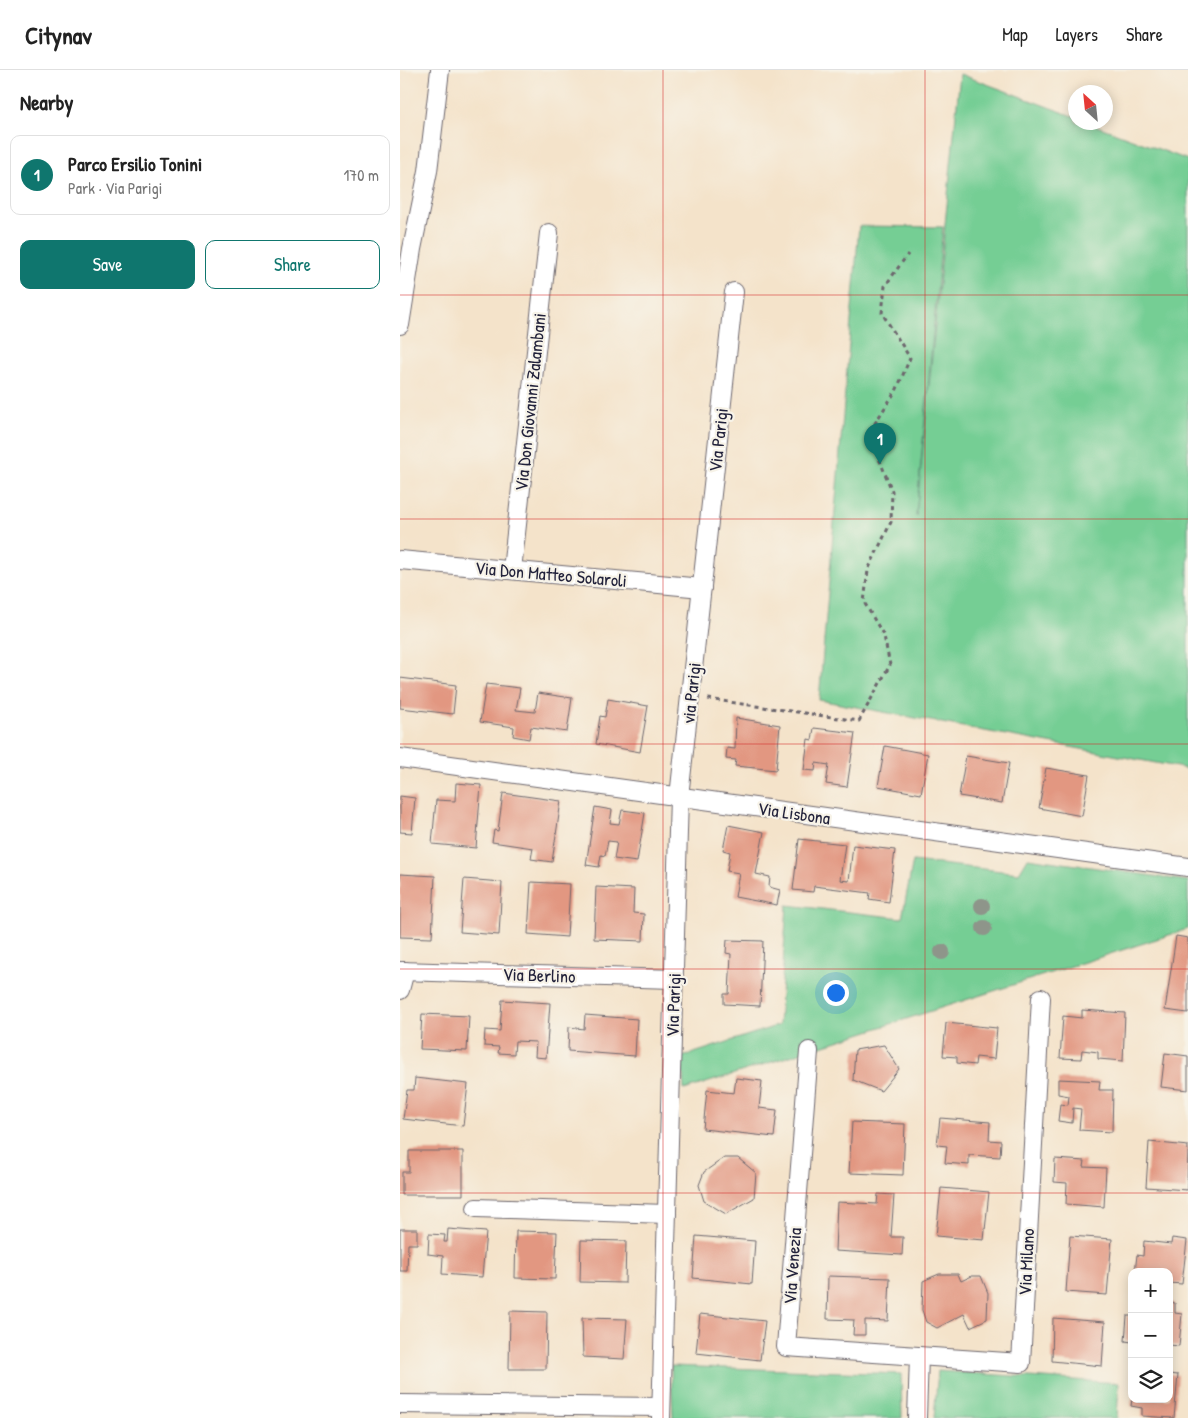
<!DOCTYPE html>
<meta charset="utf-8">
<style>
:root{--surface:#fff;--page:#f6f6f6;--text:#222;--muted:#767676;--line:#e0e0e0;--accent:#0f766e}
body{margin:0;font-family:"Patrick Hand",sans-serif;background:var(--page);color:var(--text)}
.controls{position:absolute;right:15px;bottom:15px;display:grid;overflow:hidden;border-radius:10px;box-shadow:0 2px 12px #0003}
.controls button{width:45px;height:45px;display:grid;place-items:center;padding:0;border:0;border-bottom:1px solid var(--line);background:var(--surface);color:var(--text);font:25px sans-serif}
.compass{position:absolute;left:668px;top:15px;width:45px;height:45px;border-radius:50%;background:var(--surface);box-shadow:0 2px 12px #0003;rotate:333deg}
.you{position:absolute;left:435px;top:922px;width:18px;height:18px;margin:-12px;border:4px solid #fff;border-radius:50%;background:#1a73e8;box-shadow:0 0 0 8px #1a73e833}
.badge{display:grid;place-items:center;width:32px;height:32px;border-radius:50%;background:var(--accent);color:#fff;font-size:16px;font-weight:700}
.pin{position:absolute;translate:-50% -41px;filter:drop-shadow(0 1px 2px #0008)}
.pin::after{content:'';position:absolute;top:26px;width:18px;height:15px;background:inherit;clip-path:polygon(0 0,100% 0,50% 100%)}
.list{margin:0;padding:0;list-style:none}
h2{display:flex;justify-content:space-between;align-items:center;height:65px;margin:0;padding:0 20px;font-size:21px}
h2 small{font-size:16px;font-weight:400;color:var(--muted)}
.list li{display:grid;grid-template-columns:32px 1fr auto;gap:15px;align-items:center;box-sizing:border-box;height:80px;margin:0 10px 10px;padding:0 10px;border:1px solid var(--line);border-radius:10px}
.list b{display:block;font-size:19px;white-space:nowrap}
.list p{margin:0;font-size:16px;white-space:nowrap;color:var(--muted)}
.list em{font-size:16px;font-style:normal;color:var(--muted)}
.actions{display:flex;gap:10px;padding:15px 20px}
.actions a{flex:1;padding:11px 0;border:1px solid var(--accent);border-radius:10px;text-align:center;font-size:18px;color:var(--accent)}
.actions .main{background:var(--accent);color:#fff}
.icon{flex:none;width:28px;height:28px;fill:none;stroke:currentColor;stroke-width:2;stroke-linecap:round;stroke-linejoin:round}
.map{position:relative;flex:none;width:788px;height:1348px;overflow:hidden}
header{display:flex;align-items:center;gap:30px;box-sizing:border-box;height:70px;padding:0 25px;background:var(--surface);border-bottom:1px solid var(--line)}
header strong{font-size:24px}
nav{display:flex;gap:28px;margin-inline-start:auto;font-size:18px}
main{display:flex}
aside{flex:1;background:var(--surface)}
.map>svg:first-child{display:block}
.green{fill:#75ce94;stroke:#4c7868}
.building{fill:#e29781}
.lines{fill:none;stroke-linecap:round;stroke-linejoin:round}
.street-casing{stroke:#6c666d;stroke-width:20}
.path{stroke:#6c666d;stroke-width:3;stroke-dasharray:4 4;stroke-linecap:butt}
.street{stroke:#fff;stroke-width:18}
.tree{fill:#8e958a}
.grid{fill:none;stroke:#d62828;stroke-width:1;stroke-opacity:0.55}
.labels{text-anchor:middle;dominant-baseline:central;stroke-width:4.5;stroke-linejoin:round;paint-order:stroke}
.street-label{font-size:18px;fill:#22223b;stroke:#f7f3e8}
</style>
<header>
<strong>Citynav</strong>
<nav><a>Map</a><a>Layers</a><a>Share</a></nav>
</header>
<main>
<aside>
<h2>Nearby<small></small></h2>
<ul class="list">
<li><span class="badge">1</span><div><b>Parco Ersilio Tonini</b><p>Park · Via Parigi</p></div><em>170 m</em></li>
</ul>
<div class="actions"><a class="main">Save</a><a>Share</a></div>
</aside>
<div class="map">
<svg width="788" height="1348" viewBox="0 0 788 1348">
<rect width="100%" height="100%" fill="#f7f3e8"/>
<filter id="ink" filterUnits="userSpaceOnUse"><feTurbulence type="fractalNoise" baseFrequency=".02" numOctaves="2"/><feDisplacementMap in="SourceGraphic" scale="10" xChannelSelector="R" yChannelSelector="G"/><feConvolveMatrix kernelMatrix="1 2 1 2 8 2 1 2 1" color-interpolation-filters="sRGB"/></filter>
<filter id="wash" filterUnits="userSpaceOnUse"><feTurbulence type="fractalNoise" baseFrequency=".0096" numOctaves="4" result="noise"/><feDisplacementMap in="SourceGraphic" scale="20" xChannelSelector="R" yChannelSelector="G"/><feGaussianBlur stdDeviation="1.12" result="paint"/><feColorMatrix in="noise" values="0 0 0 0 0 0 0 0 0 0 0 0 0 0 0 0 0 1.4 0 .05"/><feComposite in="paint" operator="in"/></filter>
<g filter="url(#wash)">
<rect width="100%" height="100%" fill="#f4e3ca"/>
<g class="green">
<path d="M560,4L675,47L676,52L689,53L788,90V699L419,630L459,156L543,157L516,446Z"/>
<path d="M628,788L788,811V859L284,1020L282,987L379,955L387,835L502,848L513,791L619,803Z"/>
<path d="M271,1296L501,1304L502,1348H273Z"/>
<path d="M538,1301L719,1313L717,1348H534Z"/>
</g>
<g id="blocks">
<g class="building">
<path d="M0,608L56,615L53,644L0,638Z"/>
<path d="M86,614L120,618L116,640L135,642L138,623L172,628L167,662L131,657L129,669L113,666L114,657L80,652Z"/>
<path d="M208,629L248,636L240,682L196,674L200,646L205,647Z"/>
<path d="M336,648L380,655L376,700L335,696L336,690L326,689L327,678L335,679Z"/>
<path d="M414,658L455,663L447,717L426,714L429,695L416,693L415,701L404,700L408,669L412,670Z"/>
<path d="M485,676L528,684L521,724L478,716Z"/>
<path d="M566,686L609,693L602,733L559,726Z"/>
<path d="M646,698L689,705L682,746L639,738Z"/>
<path d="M56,713L81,715L76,778L32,774L36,730L55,731Z"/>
<path d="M103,723L161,731L152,792L131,789L133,778L92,772L94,760L98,761Z"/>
<path d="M0,726L15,728L12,763L0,762Z"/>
<path d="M195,737L212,740L210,753L219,754L222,740L245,743L237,792L214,789L217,772L208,771L205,786L201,785L199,797L186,795Z"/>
<path d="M328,755L364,762L356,804L370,807L369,817L380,820L377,835L335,827L339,803L327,801L330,782L323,780Z"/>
<path d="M399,769L445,774L440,810L449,811L453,775L495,780L489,832L469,829L470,823L414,816L413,822L393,820Z"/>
<path d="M0,804L35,806L32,868L0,867Z"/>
<path d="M64,809L102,812L99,865L60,862Z"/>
<path d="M131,812L170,814L167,867L128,864Z"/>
<path d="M196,817L234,819L233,843L244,844L243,871L194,869Z"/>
<path d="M776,866L788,868V943L765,940Z"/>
<path d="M327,870L363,871L360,936L324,934V924H329L331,884L326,883Z"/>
<path d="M102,930L150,933L146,988L135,987L136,972L115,971L114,984L98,983L99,977L84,976L85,960L100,961Z"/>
<path d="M682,940L725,943L723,991L698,989V982L682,980L681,989L660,988L663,946L682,948Z"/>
<path d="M22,944L69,946L67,981L20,979Z"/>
<path d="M185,945L237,949L235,986L168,981L169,957L184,959Z"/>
<path d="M546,953L597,958L594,989L576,987L575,995L557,993V987L543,986Z"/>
<path d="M484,975L499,999L481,1021L453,1010L455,980Z"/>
<path d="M765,983L788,986V1020L761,1017Z"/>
<path d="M15,1008L68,1014L63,1056L3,1049L7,1020H14Z"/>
<path d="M336,1008L362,1011L359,1038L377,1040L374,1067L303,1059L307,1020L334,1023Z"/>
<path d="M658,1009L700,1011L699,1020H713L712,1062L679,1060L681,1039L673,1038L672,1053L658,1051L660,1034L668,1035L669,1026L658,1024Z"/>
<path d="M540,1048L590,1052L589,1070L601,1071L600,1087L569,1085V1095L545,1093L547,1076L537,1075Z"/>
<path d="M452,1052L505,1054L503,1105L449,1103Z"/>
<path d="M749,1072L788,1076L787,1120L746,1117Z"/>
<path d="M9,1081H63V1125H2V1102H9Z"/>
<path d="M324,1088H338L356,1103L354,1128L326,1144L304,1131L299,1115L304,1102Z"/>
<path d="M655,1089L685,1091L684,1097L706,1098L704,1137L666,1134L667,1113L654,1112Z"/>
<path d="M541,1118L589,1122L584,1170L536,1166Z"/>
<path d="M478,1124L494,1125L491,1167H503L502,1185L435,1181L437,1132L477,1134Z"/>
<path d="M0,1159H17V1174H8L7,1201H0Z"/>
<path d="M48,1159L86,1162L82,1207L42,1204L43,1186L28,1184L29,1164L45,1165L44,1172H47Z"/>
<path d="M116,1161L157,1162L155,1209L115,1208Z"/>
<path d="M296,1166L355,1171L352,1214L293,1208Z"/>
<path d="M670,1166L712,1169L707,1225L666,1222Z"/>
<path d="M772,1168L787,1170L782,1214L769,1213V1202H735L737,1185L743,1186L744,1171L771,1174Z"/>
<path d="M181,1170L226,1171L225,1213L180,1212Z"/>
<path d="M539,1204H558L561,1211L572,1206H581L588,1223L587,1249L570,1257L564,1244L537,1258L526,1252L522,1240L523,1211Z"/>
<path d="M428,1206L490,1208L488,1251L465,1250V1265H453L454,1250L427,1249Z"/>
<path d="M769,1232L775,1233V1243L782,1244L779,1276L769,1275Z"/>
<path d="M110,1241L147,1242L146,1299H109Z"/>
<path d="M300,1244L365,1251L360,1290L296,1283Z"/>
<path d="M727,1246H732V1272L725,1271Z"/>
<path d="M182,1248L227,1249L224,1289L183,1287Z"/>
<path d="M653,1248L705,1252L702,1296L652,1291Z"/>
<path d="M769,1304L778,1305L774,1348L742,1346V1338L731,1336L732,1329H769Z"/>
</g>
</g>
</g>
<g filter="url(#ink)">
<use href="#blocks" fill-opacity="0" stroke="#6c666d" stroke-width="1"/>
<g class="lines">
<g class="street-casing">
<g id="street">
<path d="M0,255L12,179L28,101L40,0"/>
<path d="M0,490L302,518"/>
<path d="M112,500L149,163"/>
<path d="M0,688L788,797"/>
<path d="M0,901L274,909"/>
<path d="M0,920L5,901"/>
<path d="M409,981L386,1277L621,1293L641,928"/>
<path d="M76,1138L267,1144"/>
<path d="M0,1334L261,1337"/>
<path d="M261,1348L279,727L334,222"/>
<path d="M517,1348L519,1286"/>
</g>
</g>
<path class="path" d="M308,629L459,651L490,595L484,566L464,532L468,500L491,452L492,421L478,386L475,353L497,319L510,288L482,243L485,216L508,184"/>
<use href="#street" class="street"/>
</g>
<g class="tree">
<circle cx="582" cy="836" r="8"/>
<circle cx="584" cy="858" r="8"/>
<circle cx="542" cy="882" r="8"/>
</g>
</g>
<path class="grid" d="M263,0V1348M525,0V1348M0,225H788M0,449H788M0,674H788M0,899H788M0,1123H788"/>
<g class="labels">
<g class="street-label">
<text transform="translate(130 332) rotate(-84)">Via Don Giovanni Zalambani</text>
<text transform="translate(318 370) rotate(-84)">Via Parigi</text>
<text transform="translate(151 504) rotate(5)">Via Don Matteo Solaroli</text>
<text transform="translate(291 623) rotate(-84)">via Parigi</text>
<text transform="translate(394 743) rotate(8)">Via Lisbona</text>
<text transform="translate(139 905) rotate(2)">Via Berlino</text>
<text transform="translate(273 935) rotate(-88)">Via Parigi</text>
<text transform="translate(626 1192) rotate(-87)">Via Milano</text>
<text transform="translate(392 1196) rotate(-86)">Via Venezia</text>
</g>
</g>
</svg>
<div class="controls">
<button>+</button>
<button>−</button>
<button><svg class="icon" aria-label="layers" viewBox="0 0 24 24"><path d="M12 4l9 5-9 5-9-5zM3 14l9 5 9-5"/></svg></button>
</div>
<svg class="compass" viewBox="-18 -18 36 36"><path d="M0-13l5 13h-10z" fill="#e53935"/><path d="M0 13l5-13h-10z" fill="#767676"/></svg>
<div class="you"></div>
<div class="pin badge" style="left:480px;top:394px">1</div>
</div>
</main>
